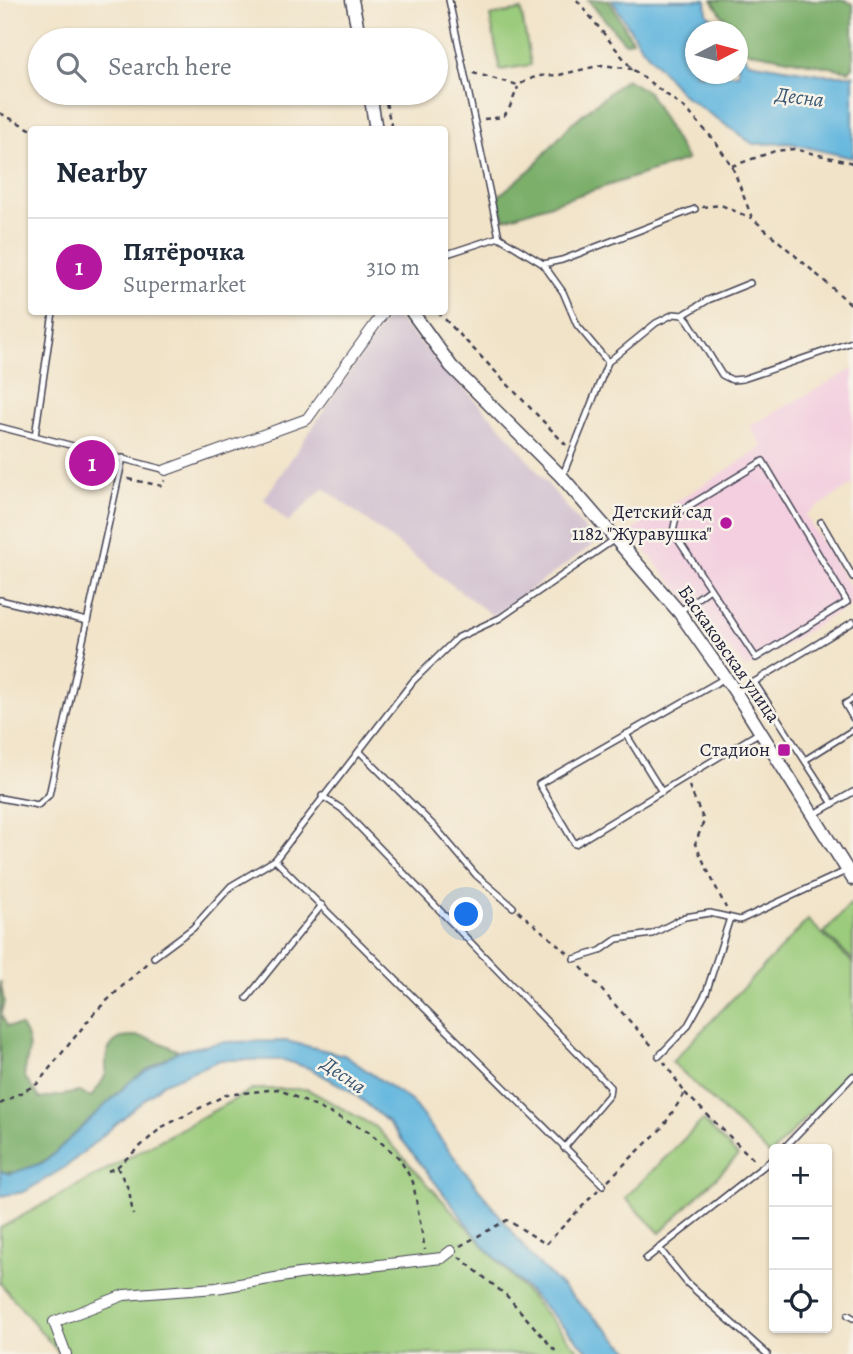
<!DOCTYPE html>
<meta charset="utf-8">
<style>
:root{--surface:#fff;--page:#f2f2f3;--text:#1f2937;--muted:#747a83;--line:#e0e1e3;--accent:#b5179e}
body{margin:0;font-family:Alegreya,serif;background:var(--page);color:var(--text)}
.controls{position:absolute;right:21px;bottom:21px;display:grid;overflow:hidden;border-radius:7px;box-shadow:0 2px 5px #0004}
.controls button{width:63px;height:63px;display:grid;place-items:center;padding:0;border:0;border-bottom:2px solid var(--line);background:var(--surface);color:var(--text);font:35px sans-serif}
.compass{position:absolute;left:685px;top:21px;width:63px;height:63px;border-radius:50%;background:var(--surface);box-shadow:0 2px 5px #0004;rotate:84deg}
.you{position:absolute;left:467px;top:915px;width:24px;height:24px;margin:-18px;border:5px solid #fff;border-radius:50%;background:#1a73e8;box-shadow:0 0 0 10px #1a73e833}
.badge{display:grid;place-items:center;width:46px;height:46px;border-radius:50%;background:var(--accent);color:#fff;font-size:23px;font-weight:700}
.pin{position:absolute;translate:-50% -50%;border:4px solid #fff;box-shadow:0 2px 7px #0006}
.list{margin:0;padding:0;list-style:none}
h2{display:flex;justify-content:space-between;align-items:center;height:91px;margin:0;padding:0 28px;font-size:30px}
h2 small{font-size:23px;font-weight:400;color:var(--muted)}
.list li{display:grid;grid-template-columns:46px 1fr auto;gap:21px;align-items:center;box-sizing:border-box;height:98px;padding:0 28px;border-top:2px solid var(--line)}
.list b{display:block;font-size:26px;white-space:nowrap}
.list p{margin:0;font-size:23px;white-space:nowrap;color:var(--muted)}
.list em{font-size:23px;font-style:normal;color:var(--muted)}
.icon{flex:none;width:38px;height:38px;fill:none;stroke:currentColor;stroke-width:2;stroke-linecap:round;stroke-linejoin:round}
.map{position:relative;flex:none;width:853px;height:1354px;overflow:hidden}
.search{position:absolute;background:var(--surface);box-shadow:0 2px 5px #0004;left:28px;top:28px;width:420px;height:77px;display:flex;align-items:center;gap:18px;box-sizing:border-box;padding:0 24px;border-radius:38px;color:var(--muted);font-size:26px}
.panel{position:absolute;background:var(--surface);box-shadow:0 2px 5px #0004;left:28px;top:126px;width:420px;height:189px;border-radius:7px}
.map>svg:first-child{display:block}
.built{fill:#f3cfdf}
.industrial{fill:#cfbdce}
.green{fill:#9bcb7b;stroke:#5e765b;stroke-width:2}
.forest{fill:#7caf6b;stroke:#4f6853;stroke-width:2}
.water{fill:#62b6de;stroke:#426c8c;stroke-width:2}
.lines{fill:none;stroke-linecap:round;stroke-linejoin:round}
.service-casing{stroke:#413f50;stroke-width:8}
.minor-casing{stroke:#413f50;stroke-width:12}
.tertiary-casing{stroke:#413f50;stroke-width:15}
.path{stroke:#413f50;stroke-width:2.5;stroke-dasharray:5 5;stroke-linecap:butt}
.service{stroke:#fff;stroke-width:5}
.minor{stroke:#fff;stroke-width:10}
.tertiary{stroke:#fff;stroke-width:12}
.poi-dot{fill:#b5179e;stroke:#f7f3e8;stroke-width:2.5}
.labels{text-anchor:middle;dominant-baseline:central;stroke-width:5;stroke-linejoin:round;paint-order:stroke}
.poi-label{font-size:19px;fill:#22223b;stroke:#f7f3e8;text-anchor:end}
.street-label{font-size:19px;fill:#22223b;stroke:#f7f3e8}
.water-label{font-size:21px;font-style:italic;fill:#385674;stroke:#f7f3e8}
</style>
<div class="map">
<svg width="853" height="1354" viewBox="0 0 853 1354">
<rect width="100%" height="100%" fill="#f7f3e8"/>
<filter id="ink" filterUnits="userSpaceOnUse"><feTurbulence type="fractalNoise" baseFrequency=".0143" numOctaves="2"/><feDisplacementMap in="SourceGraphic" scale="14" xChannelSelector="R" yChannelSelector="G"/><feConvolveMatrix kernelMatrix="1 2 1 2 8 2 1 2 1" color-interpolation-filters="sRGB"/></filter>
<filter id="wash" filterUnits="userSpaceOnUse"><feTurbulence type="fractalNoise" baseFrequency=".00686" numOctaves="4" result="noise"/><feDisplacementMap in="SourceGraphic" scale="28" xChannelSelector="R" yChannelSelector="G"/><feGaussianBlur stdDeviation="1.57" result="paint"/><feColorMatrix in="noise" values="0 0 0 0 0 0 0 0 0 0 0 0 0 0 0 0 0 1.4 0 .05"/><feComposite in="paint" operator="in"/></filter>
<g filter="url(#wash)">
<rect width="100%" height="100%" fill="#f1e3c8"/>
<path class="built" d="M853,369V484L805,515L853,593V603L746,669L629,532L763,447L750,426Z"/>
<path class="industrial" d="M391,312L503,429L596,543L493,616L324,488L288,522L264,499Z"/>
<g class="green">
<path d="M521,10L531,65L500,70L490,16Z"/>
<path d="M850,904L853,906V960L824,933Z"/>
<path d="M808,920L853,963V1068L770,1155L672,1062Z"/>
<path d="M253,1089H307L376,1127L582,1354H60L0,1283V1228Z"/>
<path d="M703,1120L738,1156L660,1233L625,1198Z"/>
</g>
<g class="forest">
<path d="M588,0H609L632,40L625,43Z"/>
<path d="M712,0H845L853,4V67L849,71L747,51L738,38V32L733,31Z"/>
<path d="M626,79L648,92L687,160L505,219L496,198L531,169L572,123Z"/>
<path d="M0,981L4,1001L1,1015L7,1026H21C34,1046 27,1055 24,1076L40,1099L79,1092L91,1097C96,1090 104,1081 106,1073C107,1065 104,1059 108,1051C121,1023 159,1041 178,1051C163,1060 147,1069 132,1080C100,1104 44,1185 0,1171Z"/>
</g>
<g class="water">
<path d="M612,0H706L707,13L723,31L696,32V74H738V49L749,62L826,75H853V158L789,143L753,144L683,95L640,45Z"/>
<path d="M286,1041L344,1055L411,1101L534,1260L633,1354H591L486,1248L388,1122L351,1091L311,1069L284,1060H220L164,1083L67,1166L24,1192L0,1196V1171L10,1174L45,1162L132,1080L178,1051L223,1042Z"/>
</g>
</g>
<g filter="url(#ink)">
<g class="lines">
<g class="service-casing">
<g id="service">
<path d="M449,0L499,237"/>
<path d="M444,255L499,237L543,264L562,260L695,209"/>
<path d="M543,264L563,292L577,325L608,362"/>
<path d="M683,315L708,300L750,283"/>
<path d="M0,427L166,470"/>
<path d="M35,436L53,312"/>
<path d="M763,461L847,602L756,658L673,532L677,513Z"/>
<path d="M562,477L608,362L656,323L674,314L683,315L688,320L722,375L732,380L743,379L852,342"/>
<path d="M821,522L853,577"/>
<path d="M0,600L87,621"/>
<path d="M679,612L710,589"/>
<path d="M725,678L539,784L575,844L760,732"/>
<path d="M754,682L833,804"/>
<path d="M736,693L853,622"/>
<path d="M853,699L845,704L853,718"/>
<path d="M626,734L662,792"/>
<path d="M359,751L436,828L476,875L513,907"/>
<path d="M805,760L853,730"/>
<path d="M322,796L342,809L610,1087L609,1095L564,1148"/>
<path d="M0,798L38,805L49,795L123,458"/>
<path d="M813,815L853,792"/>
<path d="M275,860L603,1185"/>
<path d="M154,957L193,928L231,886L275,860L413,681L457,638L500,618L615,539"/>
<path d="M574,959L600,951L617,939L652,934L685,917L710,913L740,920L846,871"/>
<path d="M247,998L322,905"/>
<path d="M659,1056L687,1027L706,993L730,918"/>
<path d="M783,1149L853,1076"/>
<path d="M659,1248L687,1283L767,1354"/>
<path d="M646,1259L774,1158"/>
<path d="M848,1315L853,1318"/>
</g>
</g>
<g class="minor-casing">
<g id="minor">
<path d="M166,470L307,419L384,312"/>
<path d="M66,1354L54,1322L124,1295L216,1288L299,1274L442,1258L451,1251"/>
</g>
</g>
<g class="tertiary-casing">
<g id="tertiary">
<path d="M352,0L360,40"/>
<path d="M370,93L376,130"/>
<path d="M412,312L451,366L562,477L679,612L734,690L853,879"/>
</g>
</g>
<g class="path">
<path d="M577,0L632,69L686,109L714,140L732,166L752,218L853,306"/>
<path d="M473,73L518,85L537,76L559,75L602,65L632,69"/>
<path d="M384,93L392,130"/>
<path d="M0,113L32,130"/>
<path d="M484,119L503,117L509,109L518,87"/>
<path d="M732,166L775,151L794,149L853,163"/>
<path d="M702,207L721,205L751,218"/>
<path d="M438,312L566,445"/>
<path d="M107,463L105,474L111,475"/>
<path d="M128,479L163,486L165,480"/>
<path d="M689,786L704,821L695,844L726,908"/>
<path d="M518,911L569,954"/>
<path d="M581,967L654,1048"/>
<path d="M685,1093L755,1161"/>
<path d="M0,1104L37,1084L95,1012L148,962"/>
<path d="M117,1167L129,1190L133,1215"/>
<path d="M108,1171L117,1167L162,1127L226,1095L278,1089L368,1131L399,1158L413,1182L425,1250"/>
<path d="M608,1180L662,1128L685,1093L664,1062"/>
<path d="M460,1246L507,1220L546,1244L598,1190"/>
<path d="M459,1257L507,1296L558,1354"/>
</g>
<use href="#service" class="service"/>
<use href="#minor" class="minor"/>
<use href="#tertiary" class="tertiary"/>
</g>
</g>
<g class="poi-dot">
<circle cx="726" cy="523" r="7"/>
<rect x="777" y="743" width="14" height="14" rx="3.5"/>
</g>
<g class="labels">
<g class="poi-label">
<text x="712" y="512">Детский сад<tspan x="712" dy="22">1182 "Журавушка"</tspan></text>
<text x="770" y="750">Стадион</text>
</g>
<g class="street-label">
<text transform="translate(729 654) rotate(55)">Баскаковская улица</text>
</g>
<g class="water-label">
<text transform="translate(800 97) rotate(7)">Десна</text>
<text transform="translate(344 1075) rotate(35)">Десна</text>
</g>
</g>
</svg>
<div class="controls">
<button>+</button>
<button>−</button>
<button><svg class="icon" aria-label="locate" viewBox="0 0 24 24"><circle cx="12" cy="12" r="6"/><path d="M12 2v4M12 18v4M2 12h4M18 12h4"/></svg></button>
</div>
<svg class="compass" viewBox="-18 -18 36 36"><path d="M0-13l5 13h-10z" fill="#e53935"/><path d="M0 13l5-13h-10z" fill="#747a83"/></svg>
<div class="you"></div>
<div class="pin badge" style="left:92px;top:463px">1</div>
<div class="search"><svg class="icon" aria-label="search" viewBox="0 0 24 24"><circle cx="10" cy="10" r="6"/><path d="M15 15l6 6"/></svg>Search here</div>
<section class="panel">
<h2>Nearby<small></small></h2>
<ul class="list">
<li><span class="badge">1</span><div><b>Пятёрочка</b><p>Supermarket</p></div><em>310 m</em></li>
</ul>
</section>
</div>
